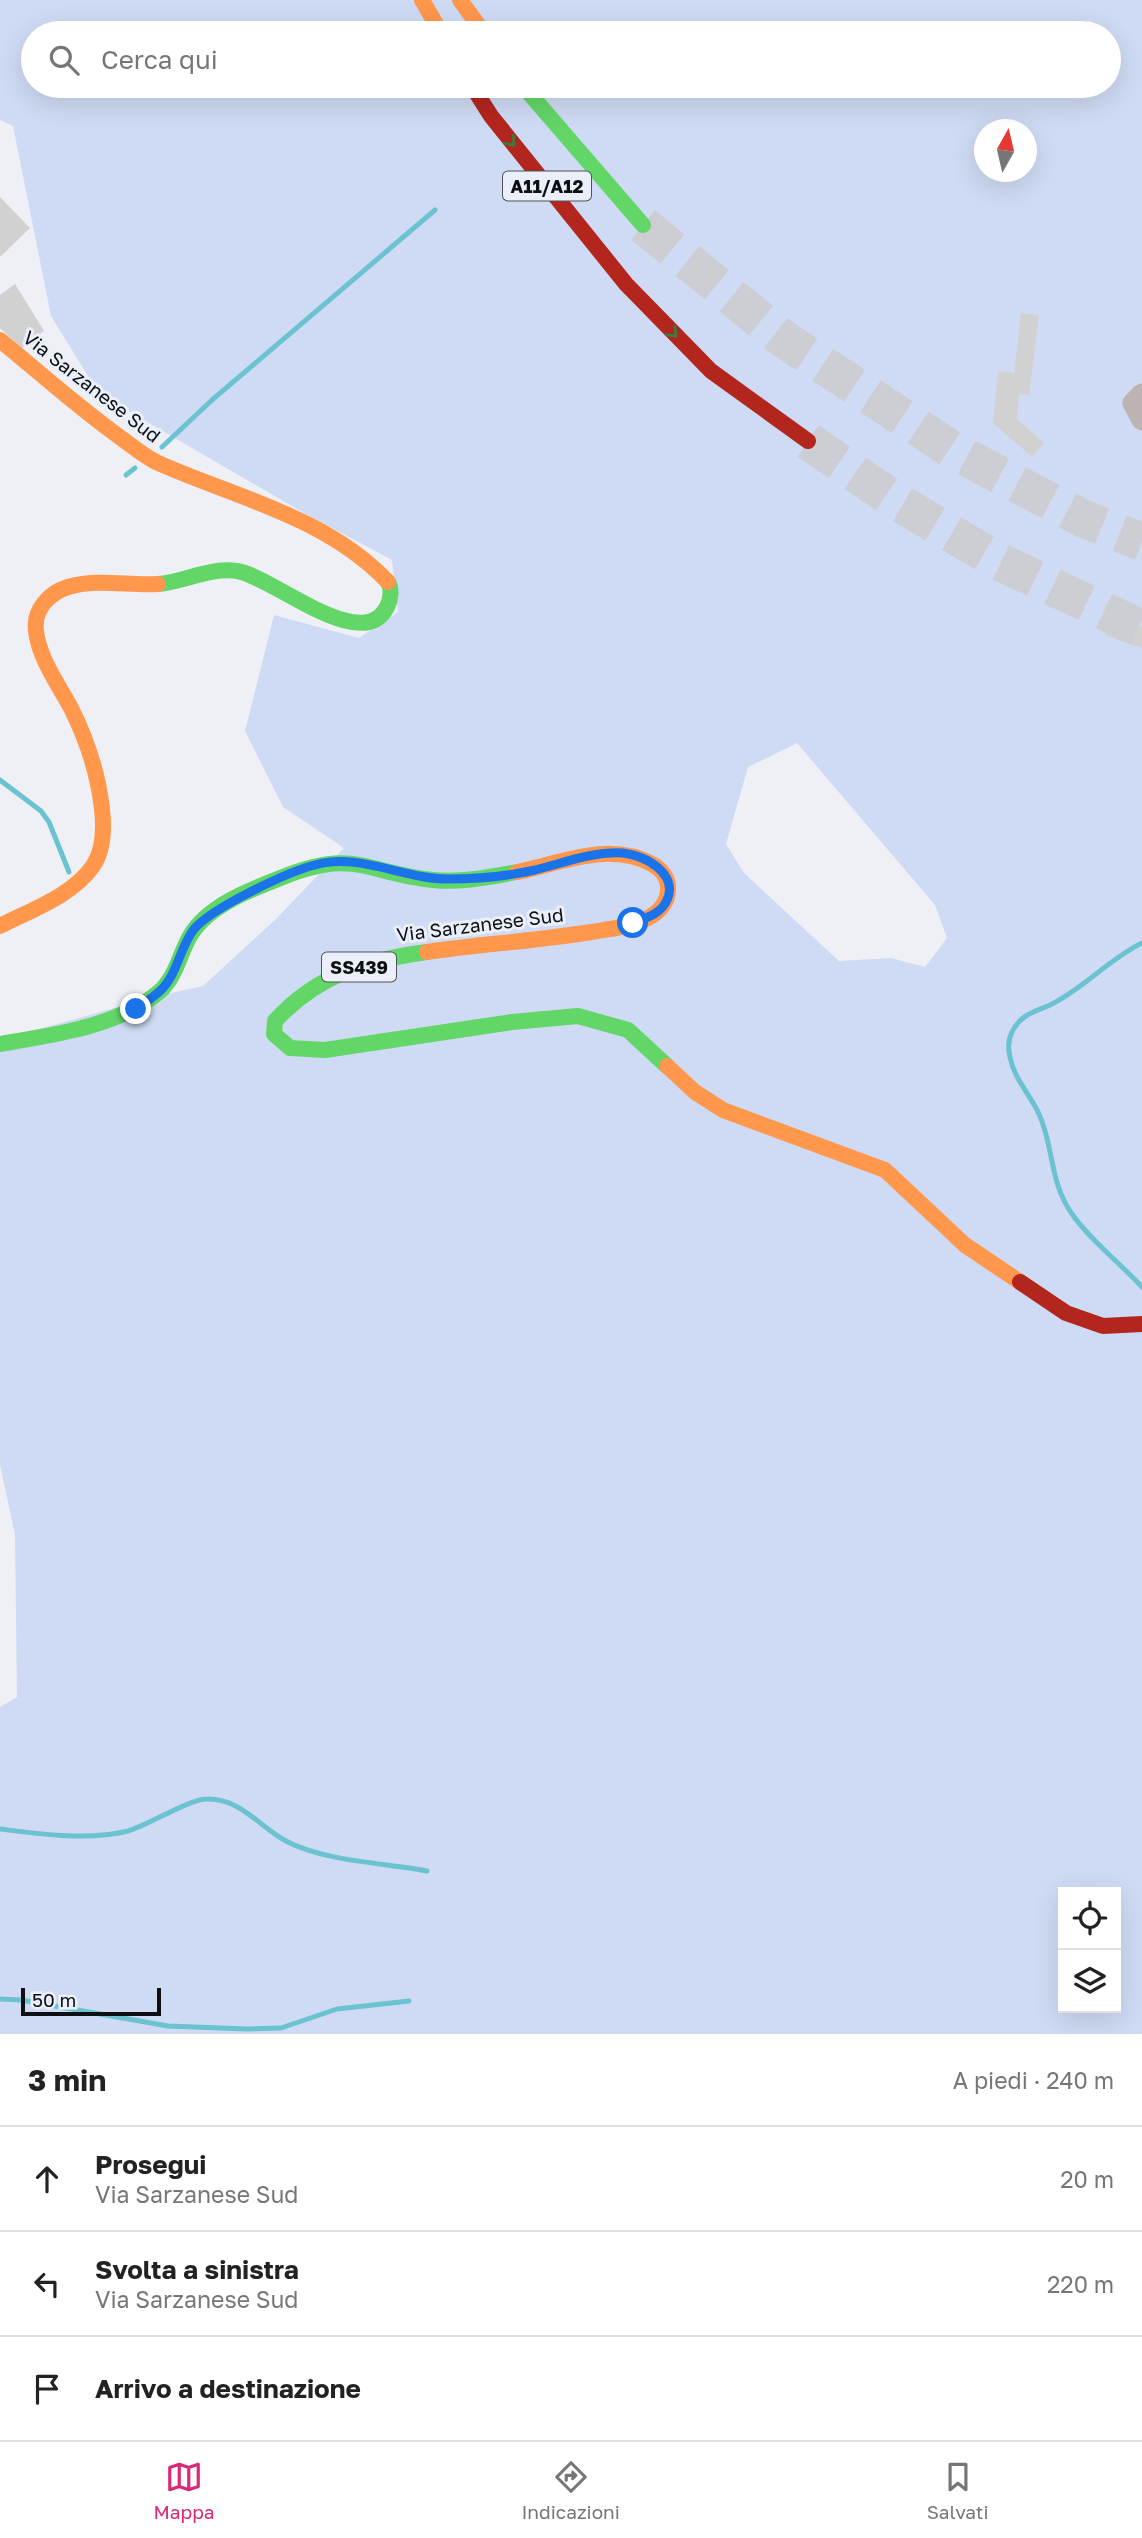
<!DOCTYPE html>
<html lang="it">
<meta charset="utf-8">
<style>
:root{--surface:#fff;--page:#f6f6f6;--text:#222;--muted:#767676;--line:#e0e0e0;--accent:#db2777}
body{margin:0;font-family:"Golos Text",sans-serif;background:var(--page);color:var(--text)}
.controls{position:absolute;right:21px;bottom:21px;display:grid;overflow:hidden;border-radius:0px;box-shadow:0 7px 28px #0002}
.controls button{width:63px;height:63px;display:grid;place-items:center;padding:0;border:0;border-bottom:2px solid var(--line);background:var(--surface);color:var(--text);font:35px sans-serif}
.compass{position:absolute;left:974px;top:119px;width:63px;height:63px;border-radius:50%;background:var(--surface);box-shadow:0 7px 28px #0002;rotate:8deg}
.scale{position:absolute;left:21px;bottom:18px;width:140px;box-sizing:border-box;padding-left:7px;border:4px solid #0d0f12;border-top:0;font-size:19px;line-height:24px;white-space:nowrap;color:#0d0f12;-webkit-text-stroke:5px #eaeff9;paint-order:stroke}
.stop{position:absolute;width:21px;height:21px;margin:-16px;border:5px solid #1a73e8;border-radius:50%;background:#fff}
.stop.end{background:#1a73e8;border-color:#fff;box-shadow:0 2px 7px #0008}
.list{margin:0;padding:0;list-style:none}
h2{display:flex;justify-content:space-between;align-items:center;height:91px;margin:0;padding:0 28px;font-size:30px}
h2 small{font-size:23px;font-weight:400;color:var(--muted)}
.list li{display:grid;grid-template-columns:46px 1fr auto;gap:21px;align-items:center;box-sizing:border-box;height:105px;padding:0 28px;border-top:2px solid var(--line)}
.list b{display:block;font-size:26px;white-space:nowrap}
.list p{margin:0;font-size:23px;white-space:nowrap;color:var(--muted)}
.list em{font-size:23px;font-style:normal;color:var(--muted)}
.icon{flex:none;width:38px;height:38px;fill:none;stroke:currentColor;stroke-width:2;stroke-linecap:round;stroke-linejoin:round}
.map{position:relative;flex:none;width:1142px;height:2034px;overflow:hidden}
.search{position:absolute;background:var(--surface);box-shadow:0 7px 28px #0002;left:21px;right:21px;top:21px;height:77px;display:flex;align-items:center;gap:18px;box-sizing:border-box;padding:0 24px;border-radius:38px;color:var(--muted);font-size:26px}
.sheet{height:406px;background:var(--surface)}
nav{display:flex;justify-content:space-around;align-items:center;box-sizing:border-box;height:98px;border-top:2px solid var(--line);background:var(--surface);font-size:19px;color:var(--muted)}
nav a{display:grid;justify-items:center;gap:4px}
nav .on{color:var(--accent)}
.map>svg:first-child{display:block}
.green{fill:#cfdbf4;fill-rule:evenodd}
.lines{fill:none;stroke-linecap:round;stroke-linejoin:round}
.stream{stroke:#6bc2d0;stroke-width:5}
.building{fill:#d2d1d2}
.highway-tunnel{stroke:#ccced4;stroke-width:38;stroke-dasharray:38 19;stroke-linecap:butt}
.street{stroke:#bcb3b2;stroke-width:21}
.fast{stroke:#63d668;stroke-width:16}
.slow{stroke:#ff974d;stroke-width:16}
.jam{stroke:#b3261e;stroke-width:16}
.oneway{stroke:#3c7c41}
.route{stroke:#1a73e8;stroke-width:9}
.labels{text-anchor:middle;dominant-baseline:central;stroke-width:6;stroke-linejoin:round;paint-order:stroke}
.shield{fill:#eaeff9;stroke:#4f5257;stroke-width:2}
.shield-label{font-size:18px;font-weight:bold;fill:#0d0f12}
.street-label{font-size:19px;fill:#0d0f12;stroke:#eaeff9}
</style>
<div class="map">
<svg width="1142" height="2034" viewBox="0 0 1142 2034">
<rect width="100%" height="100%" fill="#eef0f6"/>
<path class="green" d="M0,0H1142V2034H0V1707L17,1697L15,1535L0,1465V1040L157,996L203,986L276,919L344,848L283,807L245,731L274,615L359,638L398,612L392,560L297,509L99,394L51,316L13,126L0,120ZM33,33H1109V86H33ZM984,130H1026V172H984ZM797,743L935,905L947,938L925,967L891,958L839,961L744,873L726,844L748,767ZM1063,1892H1116V2008H1063Z"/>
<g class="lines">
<g class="stream">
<path d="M162,447L212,400L435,210"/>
<path d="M126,475L135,468"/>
<path d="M0,780L41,811L49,822L69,872"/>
<path d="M1142,943C1109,959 1083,989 1050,1005C1034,1012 1020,1015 1012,1032C1008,1040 1008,1049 1010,1057C1014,1079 1030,1094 1039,1114C1054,1146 1049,1182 1072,1214C1091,1241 1119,1262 1142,1287"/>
<path d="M0,1829C40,1834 88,1841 128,1831C149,1825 189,1799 207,1799C240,1798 260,1827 286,1841C323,1861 385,1863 427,1871"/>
<path d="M0,1999L21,2000L168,2026L247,2029L281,2028L337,2009L409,2001"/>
</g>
</g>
<g class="building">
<path d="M0,197L30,228L0,257Z"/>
<path d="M15,284L44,331L22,348L0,328V295Z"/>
<path d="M1021,313L1039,315L1029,395L1019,394L1017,419L1044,443L1032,457L993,423L998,371L1014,373Z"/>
<path d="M1112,616L1142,627V648L1105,635Z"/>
</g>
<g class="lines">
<g class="highway-tunnel">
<path d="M643,225L785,340L954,451L1082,518L1142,542"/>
<path d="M808,441L899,503L1000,562L1142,629"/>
</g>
<path class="street" d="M1142,394L1133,403L1142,420"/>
<g class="fast">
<path d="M523,86L643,225"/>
<path d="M158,584C184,582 210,567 237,571C272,576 362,656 387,607C391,599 392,589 388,582"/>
<path d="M427,952C366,960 317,975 275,1021L274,1034L290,1048L325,1050L512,1022L578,1016L628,1030L667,1066"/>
<path d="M0,1044C51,1035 119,1027 160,991C176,977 180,953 190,936C208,905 252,889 283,877C355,848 366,873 433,880C460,883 490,877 517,872"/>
</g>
<g class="slow">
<path d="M422,0L441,33"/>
<path d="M460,0L484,33"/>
<path d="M0,340C40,373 79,408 121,438C132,446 144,456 156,462C236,498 325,516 388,582"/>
<path d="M0,926C31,910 72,896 93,866C104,850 104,827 102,809C98,773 87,740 71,708C58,684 39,658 36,631C33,610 49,593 68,587C97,578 128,586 158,584"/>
<path d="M427,952C481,944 536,941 591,932C610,929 630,927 648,918C659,912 668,903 668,889C669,878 661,869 652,864C608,841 561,863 517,872"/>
<path d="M667,1066L695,1092L723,1110L885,1170L965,1245L1020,1282"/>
</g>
<g class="jam">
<path d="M472,86L491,116L626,284L711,371L808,441"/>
<path d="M1020,1282L1066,1313L1103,1326L1142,1324"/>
</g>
</g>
<defs><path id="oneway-chevron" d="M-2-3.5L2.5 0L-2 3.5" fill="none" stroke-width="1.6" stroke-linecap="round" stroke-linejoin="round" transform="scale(1.75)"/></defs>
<g class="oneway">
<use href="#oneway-chevron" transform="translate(511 142) rotate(51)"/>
<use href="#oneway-chevron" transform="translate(673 333) rotate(46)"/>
</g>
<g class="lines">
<path class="route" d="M136,1009C144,1003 154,997 161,990C177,975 180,947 194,929C212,908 287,872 315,865C360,852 405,880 450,879C478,879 508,876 535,870C563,863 594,851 623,853C645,855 679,874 667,900C661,914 646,918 633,923"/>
</g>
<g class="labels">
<g class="shield">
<rect x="503" y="171.5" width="88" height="29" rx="5"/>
<rect x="322" y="952.5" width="74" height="29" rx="5"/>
</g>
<g class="shield-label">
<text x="547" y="186">A11/A12</text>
<text x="359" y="967">SS439</text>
</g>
<g class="street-label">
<text transform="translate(92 386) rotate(38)">Via Sarzanese Sud</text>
<text transform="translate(480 924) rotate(-7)">Via Sarzanese Sud</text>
</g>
</g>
</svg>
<div class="controls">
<button><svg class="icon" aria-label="locate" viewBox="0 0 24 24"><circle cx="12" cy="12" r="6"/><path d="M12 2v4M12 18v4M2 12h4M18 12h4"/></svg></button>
<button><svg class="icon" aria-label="layers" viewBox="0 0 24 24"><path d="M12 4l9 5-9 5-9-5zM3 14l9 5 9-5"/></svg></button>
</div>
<svg class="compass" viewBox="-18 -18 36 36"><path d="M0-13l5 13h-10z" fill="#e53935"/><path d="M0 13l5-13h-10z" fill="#767676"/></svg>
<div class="scale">50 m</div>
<div class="stop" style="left:633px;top:923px"></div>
<div class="stop end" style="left:136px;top:1009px"></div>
<div class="search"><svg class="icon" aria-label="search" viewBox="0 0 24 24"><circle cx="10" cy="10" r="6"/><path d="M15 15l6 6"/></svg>Cerca qui</div>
</div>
<section class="sheet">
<h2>3 min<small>A piedi · 240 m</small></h2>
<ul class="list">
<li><svg class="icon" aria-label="ahead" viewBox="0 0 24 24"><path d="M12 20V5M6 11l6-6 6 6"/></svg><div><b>Prosegui</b><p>Via Sarzanese Sud</p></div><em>20 m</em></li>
<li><svg class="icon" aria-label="left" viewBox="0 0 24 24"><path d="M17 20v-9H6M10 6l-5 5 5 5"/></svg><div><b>Svolta a sinistra</b><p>Via Sarzanese Sud</p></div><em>220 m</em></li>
<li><svg class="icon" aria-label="arrive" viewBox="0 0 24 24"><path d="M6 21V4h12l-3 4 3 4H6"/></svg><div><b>Arrivo a destinazione</b></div></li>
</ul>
</section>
<nav>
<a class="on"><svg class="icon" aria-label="map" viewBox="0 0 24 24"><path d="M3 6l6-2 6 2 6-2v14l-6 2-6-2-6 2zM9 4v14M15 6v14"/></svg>Mappa</a>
<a><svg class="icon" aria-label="directions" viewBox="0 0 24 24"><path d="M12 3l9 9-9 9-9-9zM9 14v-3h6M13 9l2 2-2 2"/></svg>Indicazioni</a>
<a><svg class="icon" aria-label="saved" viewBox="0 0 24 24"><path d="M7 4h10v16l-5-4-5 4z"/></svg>Salvati</a>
</nav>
